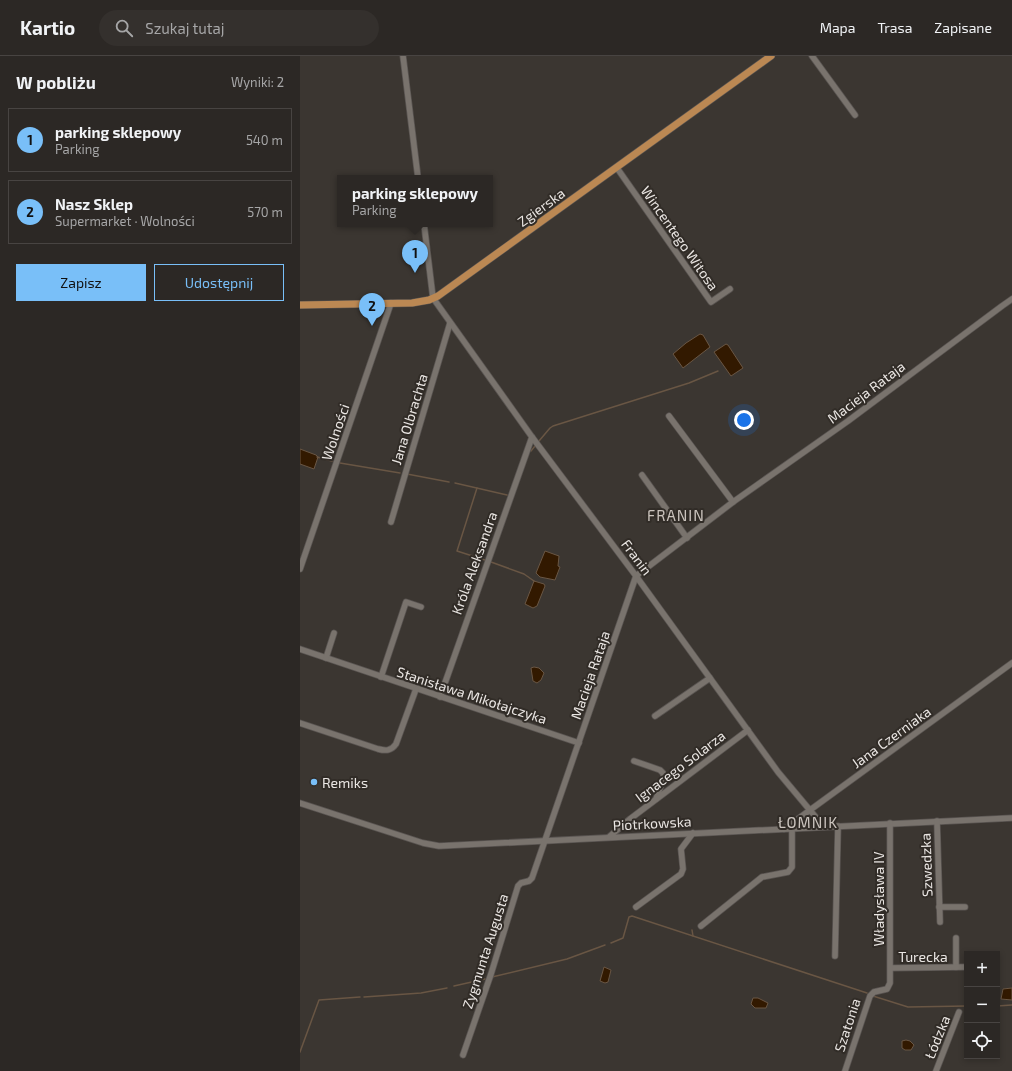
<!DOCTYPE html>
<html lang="pl">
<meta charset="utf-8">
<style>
:root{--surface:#2c2825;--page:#34302d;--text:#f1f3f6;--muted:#a6a6a7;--line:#484442;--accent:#79bff8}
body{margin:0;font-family:"Exo 2",sans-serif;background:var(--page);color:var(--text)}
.controls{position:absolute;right:12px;bottom:12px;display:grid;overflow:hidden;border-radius:0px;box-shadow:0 2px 6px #0003}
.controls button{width:36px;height:36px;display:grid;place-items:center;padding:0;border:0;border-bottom:1px solid var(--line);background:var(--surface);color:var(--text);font:20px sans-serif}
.you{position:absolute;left:444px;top:364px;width:14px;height:14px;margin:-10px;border:3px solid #fff;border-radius:50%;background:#1a73e8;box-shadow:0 0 0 6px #1a73e833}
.badge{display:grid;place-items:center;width:26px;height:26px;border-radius:50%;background:var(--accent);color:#111;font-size:13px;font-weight:700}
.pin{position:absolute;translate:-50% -33px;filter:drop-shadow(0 1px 2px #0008)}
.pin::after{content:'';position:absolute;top:21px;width:14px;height:12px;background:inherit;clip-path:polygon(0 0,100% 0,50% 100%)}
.popup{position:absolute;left:37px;top:119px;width:156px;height:52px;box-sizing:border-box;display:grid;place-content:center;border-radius:0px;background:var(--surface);filter:drop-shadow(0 1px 3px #0005);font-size:13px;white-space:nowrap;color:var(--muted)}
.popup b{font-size:15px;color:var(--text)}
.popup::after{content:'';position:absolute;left:50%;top:100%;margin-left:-8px;border:8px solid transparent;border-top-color:var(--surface)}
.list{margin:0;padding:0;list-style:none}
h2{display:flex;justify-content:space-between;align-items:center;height:52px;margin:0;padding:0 16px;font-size:17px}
h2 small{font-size:13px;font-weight:400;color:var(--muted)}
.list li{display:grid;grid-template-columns:26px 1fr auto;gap:12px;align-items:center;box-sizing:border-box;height:64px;margin:0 8px 8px;padding:0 8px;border:1px solid var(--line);border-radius:0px}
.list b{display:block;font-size:15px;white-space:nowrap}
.list p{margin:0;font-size:13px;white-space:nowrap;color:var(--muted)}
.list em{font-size:13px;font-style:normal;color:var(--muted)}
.actions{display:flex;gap:8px;padding:12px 16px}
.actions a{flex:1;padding:9px 0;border:1px solid var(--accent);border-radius:0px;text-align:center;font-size:14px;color:var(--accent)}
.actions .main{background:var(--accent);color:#111}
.icon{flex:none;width:22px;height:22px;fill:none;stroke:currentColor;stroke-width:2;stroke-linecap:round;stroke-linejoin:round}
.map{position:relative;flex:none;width:712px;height:1015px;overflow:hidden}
header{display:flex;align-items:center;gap:24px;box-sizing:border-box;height:56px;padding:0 20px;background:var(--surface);border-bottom:1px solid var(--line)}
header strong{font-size:19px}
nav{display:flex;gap:22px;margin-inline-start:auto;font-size:14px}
.search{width:280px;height:36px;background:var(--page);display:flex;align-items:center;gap:10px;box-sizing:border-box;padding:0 14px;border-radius:22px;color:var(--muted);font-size:15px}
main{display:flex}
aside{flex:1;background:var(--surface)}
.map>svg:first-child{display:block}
.water{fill:#321900;stroke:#695644}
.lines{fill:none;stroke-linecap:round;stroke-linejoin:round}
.stream{stroke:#695644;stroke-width:1.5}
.minor-casing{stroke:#5a5552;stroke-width:7}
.major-casing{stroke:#5a5552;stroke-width:8}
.minor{stroke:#79736d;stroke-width:5.5}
.major{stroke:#bb8853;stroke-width:7}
.poi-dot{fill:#79bff8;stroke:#312c27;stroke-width:1.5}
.labels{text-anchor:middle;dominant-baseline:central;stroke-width:4;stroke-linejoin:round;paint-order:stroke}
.street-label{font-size:14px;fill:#eae6e3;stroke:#312c27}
.poi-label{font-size:14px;fill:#eae6e3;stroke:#312c27;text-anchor:start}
.neighbourhood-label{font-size:15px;letter-spacing:1px;fill:#cbc4be;stroke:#312c27}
</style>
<header>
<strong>Kartio</strong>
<div class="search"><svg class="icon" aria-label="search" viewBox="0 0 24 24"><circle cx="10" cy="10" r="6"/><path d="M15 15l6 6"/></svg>Szukaj tutaj</div>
<nav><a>Mapa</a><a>Trasa</a><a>Zapisane</a></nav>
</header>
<main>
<aside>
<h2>W pobliżu<small>Wyniki: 2</small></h2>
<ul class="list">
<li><span class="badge">1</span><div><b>parking sklepowy</b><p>Parking</p></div><em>540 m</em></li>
<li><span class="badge">2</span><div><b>Nasz Sklep</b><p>Supermarket · Wolności</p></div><em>570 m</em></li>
</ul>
<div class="actions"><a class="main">Zapisz</a><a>Udostępnij</a></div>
</aside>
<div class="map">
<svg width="712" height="1015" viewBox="0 0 712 1015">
<rect width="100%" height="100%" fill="#3b3631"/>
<g class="water">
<path d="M400,278L403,279L410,291L383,312L373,298L386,287Z"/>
<path d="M426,288L428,289L443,312L431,320L414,296Z"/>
<path d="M0,393L16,399L18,401L14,413L0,408Z"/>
<path d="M245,495L259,500L258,510L260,511L255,524L240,521L236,517Z"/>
<path d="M234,525L244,528L245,530L237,550L233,552L225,548Z"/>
<path d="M234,611L239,612L244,617L241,624L237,627L233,625L231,612Z"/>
<path d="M304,911L311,914L308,926L305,927L300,925Z"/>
<path d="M712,932V944L701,943L703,933Z"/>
<path d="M453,942H458L468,947L466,952H455L451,948Z"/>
<path d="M606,984L610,985L614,989L611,994H605L602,992V985Z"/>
</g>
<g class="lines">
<g class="stream">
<path d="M239,385L250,372L253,370L389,327L418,315"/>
<path d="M231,395L235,390"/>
<path d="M17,401L32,405"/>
<path d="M40,407L100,417"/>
<path d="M107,418L149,426"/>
<path d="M155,427L207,439"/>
<path d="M177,432L157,495L185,504"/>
<path d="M191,506L224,518L234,525"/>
<path d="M392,874L393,880"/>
<path d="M311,887L323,882L329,861L332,860L567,937"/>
<path d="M192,921L267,903L305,889"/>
<path d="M154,930L185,923"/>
<path d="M573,940L608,951L667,950"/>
<path d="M64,941L121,937L147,932"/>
<path d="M697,950L712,949"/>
<path d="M0,996L19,944L60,941"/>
</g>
<g class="minor-casing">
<g id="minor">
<path d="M103,0L118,122"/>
<path d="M512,0L555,59"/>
<path d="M317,112L411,246L430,233"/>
<path d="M124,168L133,242L232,381L336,520L478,716L524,771"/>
<path d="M369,360L433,446"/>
<path d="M342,419L387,482"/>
<path d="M91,466L150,267"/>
<path d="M0,513L91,247"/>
<path d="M0,593L279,687"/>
<path d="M26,602L34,577"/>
<path d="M81,621L106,546L121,551"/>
<path d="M140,641L232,381"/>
<path d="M355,660L410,622"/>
<path d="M0,667L78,693C86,695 91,695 96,688L116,633"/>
<path d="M334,705L360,714L363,717L364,721L356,743"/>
<path d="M0,747L123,787L139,790L712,762"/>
<path d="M637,765L640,866"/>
<path d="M484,773L712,607"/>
<path d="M309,781L330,763L448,674"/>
<path d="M336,851L381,818L383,813L381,793L393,777"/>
<path d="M639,851H665"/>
<path d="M401,870L462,821L488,816L492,811V773"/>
<path d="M656,882V911"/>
<path d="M535,900L538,770"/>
<path d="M591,912L667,911"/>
<path d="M163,999L191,918L218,830L221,827L229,825L232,822L336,520L433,446L548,365L702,250L712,243"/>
<path d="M545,1015L570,940L574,936L587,933L590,927V767"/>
<path d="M636,1015L659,956"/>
</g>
</g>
<g class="major-casing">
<path id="major" d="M0,249L112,247L129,244L138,240L471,0"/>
</g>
<use href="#minor" class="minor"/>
<use href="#major" class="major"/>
</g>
<circle class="poi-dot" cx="14" cy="726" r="4"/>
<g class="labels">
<g class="street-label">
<text transform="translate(241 151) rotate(-36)">Zgierska</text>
<text transform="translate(380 182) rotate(55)">Wincentego Witosa</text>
<text transform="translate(566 336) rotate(-37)">Macieja Rataja</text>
<text transform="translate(109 363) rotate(-73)">Jana Olbrachta</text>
<text transform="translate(35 376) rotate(-71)">Wolności</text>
<text transform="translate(337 501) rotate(53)">Franin</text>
<text transform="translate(174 507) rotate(-70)">Króla Aleksandra</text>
<text transform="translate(290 619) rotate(-71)">Macieja Rataja</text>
<text transform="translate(172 639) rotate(18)">Stanisława Mikołajczyka</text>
<text transform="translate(591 681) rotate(-36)">Jana Czerniaka</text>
<text transform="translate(380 710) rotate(-37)">Ignacego Solarza</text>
<text transform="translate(352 767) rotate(-3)">Piotrkowska</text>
<text transform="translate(626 809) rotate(-92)">Szwedzka</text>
<text transform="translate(578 843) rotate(-90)">Władysława IV</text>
<text transform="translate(185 895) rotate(-72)">Zygmunta Augusta</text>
<text x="623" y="900">Turecka</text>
<text transform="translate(547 969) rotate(-72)">Szatonia</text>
<text transform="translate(637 981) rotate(-68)">Łódzka</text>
</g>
<g class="poi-label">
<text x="22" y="726">Remiks</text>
</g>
<g class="neighbourhood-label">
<text x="376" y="459">FRANIN</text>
<text x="508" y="766">ŁOMNIK</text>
</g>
</g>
</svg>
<div class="controls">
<button>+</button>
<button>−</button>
<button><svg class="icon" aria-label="locate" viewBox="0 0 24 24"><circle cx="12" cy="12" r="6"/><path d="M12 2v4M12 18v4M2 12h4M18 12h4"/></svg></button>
</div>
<div class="you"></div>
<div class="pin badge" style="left:115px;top:217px">1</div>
<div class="popup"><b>parking sklepowy</b>Parking</div>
<div class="pin badge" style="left:72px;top:270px">2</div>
</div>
</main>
